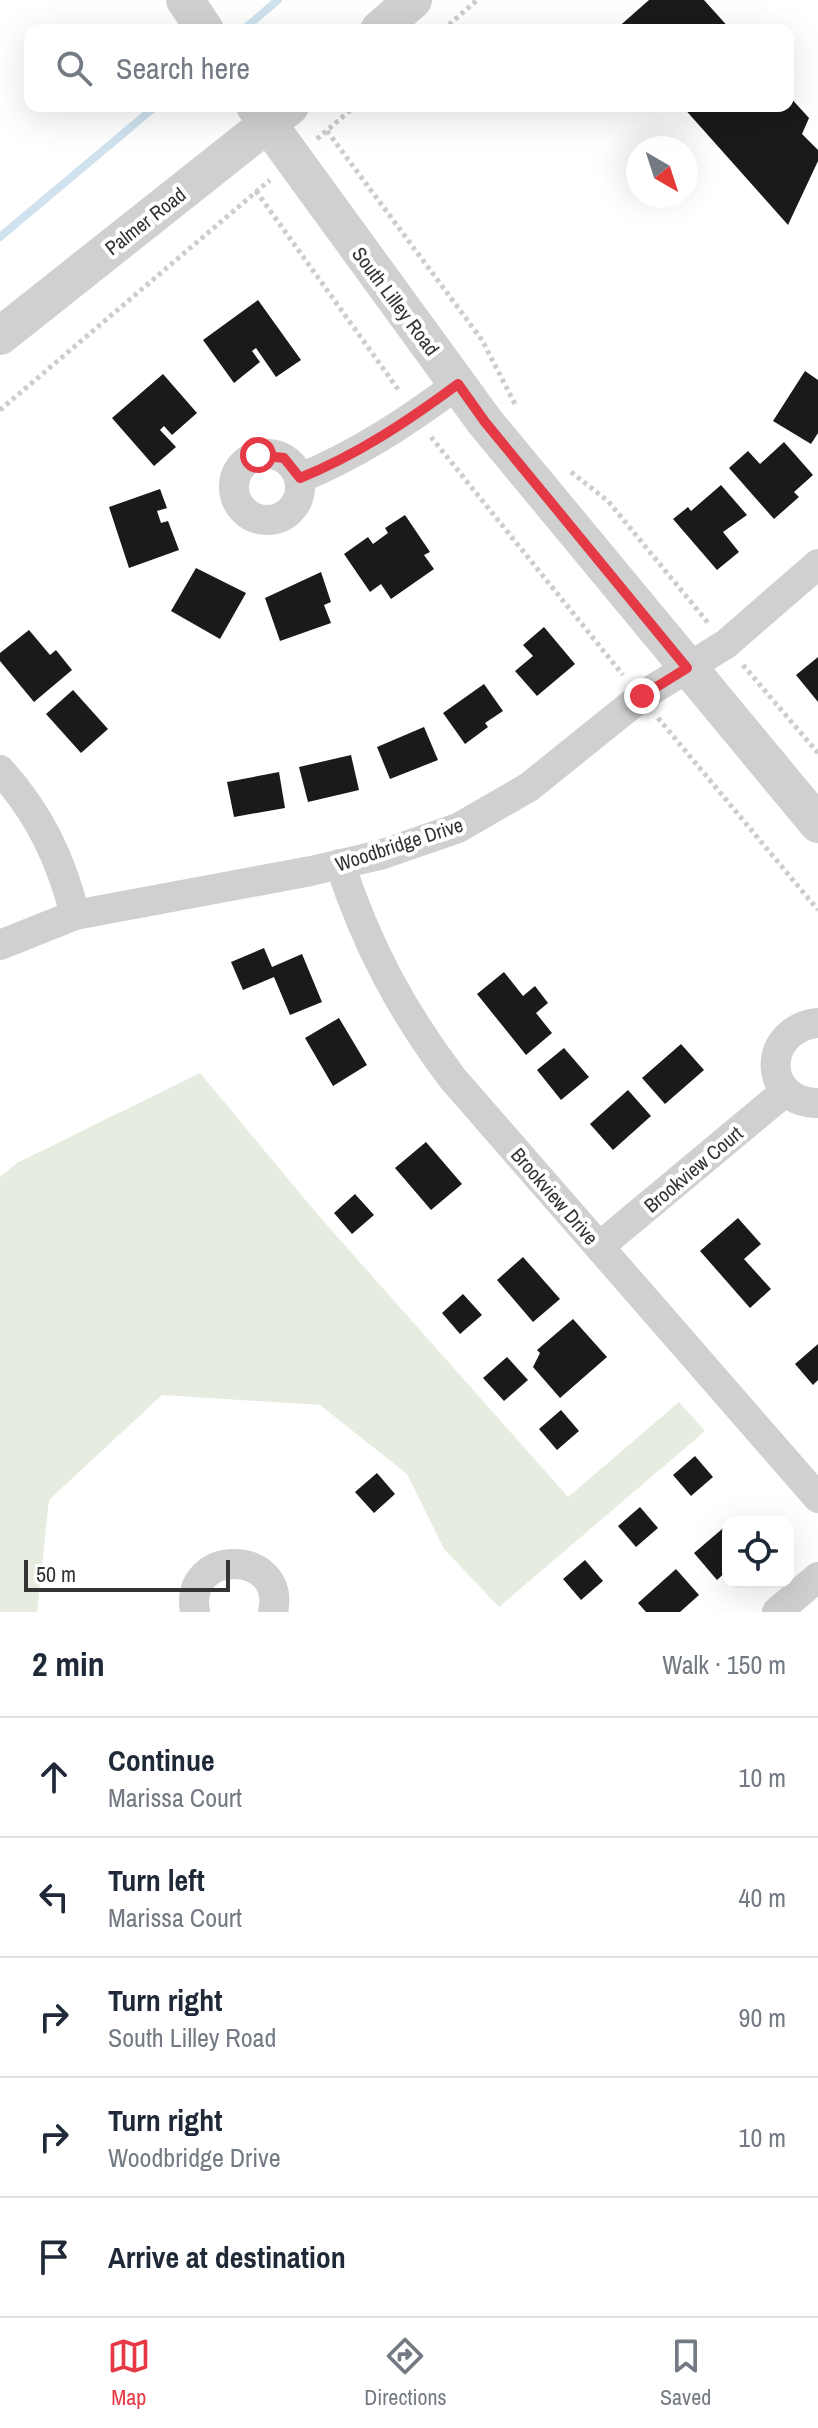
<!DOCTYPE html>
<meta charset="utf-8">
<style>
:root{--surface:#fff;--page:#f6f6f7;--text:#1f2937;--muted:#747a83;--line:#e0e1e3;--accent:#e63946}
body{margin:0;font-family:"Archivo Narrow",sans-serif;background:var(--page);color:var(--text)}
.controls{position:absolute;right:24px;bottom:24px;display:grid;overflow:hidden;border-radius:16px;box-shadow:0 8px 32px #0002}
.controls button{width:72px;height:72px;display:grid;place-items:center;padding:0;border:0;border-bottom:2px solid var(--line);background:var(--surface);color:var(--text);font:40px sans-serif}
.compass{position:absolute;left:626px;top:136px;width:72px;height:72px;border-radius:50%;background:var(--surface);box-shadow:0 8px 32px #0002;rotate:141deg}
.scale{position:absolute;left:24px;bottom:20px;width:206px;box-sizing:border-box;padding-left:8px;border:4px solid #333;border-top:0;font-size:22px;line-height:28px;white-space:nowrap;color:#333;-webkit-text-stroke:6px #fff;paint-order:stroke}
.stop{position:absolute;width:24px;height:24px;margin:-18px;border:6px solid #e63946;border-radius:50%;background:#fff}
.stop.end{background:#e63946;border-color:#fff;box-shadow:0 2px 8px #0008}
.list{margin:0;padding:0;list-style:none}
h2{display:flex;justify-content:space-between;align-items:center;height:104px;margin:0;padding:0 32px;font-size:34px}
h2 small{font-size:26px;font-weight:400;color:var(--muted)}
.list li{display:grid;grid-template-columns:52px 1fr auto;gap:24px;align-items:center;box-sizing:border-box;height:120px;padding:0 32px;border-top:2px solid var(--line)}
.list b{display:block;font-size:30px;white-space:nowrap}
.list p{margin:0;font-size:26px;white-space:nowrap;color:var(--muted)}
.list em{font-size:26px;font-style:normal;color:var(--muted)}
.icon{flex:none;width:44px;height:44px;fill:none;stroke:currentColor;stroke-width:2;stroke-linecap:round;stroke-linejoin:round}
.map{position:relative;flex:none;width:818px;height:1612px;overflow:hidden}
.search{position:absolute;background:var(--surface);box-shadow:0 8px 32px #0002;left:24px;right:24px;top:24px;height:88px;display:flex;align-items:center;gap:20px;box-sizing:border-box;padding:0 28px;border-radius:16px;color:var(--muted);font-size:30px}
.sheet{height:704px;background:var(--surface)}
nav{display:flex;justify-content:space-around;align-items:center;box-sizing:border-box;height:112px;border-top:2px solid var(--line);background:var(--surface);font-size:22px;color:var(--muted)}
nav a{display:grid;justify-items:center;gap:4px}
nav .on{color:var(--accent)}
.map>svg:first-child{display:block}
.green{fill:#e6ecdf}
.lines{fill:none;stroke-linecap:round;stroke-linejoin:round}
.stream{stroke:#cfe2ee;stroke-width:8}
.building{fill:#1a1a1a}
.path{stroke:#cdcdcd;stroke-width:5;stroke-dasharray:4 4;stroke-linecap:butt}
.minor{stroke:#d0d0d0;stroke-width:30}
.tertiary{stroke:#d0d0d0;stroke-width:38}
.route{stroke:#e63946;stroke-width:10}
.labels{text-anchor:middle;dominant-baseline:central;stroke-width:8;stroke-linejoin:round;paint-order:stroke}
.street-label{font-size:20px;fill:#333;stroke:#fff}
</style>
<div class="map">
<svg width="818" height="1612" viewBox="0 0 818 1612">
<rect width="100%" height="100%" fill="#fff"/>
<path class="green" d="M200,1073L318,1215L568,1497L679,1402L705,1431L499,1607L444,1549L407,1474L320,1405L162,1395L49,1500L37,1612H0V1177L17,1163Z"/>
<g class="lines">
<g class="stream">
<path d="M244,29L278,0"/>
<path d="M0,237L156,106"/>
</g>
</g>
<g class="building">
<path d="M649,0H704L731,30H615Z"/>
<path d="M788,95L809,118L802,134L818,150V161L788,225L682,106H788Z"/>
<path d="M258,300L301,360L276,377L256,348L252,351L260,362L234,383L203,340Z"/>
<path d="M805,371L818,380V433L811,444L773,421Z"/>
<path d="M163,374L197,413L172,435L164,426L160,430L176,447L154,466L112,418Z"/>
<path d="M784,442L813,475L794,492L799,497L774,519L729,468L748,451L760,464Z"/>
<path d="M721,485L747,515L723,532L739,552L717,570L673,519L688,507L691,511Z"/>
<path d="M160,489L167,508L157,511L161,523L168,521L179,550L129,568L109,507Z"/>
<path d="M405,515L430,552L424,555L434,569L391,599L381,584L370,592L344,554L368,537L373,544L388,533L385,528Z"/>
<path d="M196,568L246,593L220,639L171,611Z"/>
<path d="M321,572L331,602L324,605L331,623L280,641L265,598Z"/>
<path d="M544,627L575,664L537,696L515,671L533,656L523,645Z"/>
<path d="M29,630L50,655L56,650L72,670L34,702L0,661V653Z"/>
<path d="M818,657V702L796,675Z"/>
<path d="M484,684L503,711L485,723L488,727L465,744L443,713Z"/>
<path d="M73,690L108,729L81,753L46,714Z"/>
<path d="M424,727L438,760L390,779L377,747Z"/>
<path d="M351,755L359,790L308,802L299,767Z"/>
<path d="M279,772L285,808L234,817L227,782Z"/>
<path d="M264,948L272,967L302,954L322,1002L290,1015L274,977L243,990L231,962Z"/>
<path d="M504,972L523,996L535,986L548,1003L536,1013L552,1033L526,1055L477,994Z"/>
<path d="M339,1018L367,1065L333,1086L305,1038Z"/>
<path d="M681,1044L704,1070L665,1104L642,1078Z"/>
<path d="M564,1048L589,1077L561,1100L537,1070Z"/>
<path d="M628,1090L651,1116L613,1150L590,1124Z"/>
<path d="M426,1142L462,1184L431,1210L395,1168Z"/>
<path d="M355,1194L374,1215L352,1234L334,1213Z"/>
<path d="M738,1218L761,1244L744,1259L771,1289L750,1308L700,1251Z"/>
<path d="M523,1257L560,1299L533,1322L497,1280Z"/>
<path d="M463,1294L482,1315L460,1334L442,1313Z"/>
<path d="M573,1319L607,1357L560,1398L533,1367L540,1353L537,1350Z"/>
<path d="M818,1344V1380L813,1385L795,1364Z"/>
<path d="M507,1357L528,1380L504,1401L483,1378Z"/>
<path d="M561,1410L579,1431L557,1450L539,1429Z"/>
<path d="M695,1456L713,1477L691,1496L673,1475Z"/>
<path d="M377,1473L395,1494L374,1513L355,1492Z"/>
<path d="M640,1507L658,1528L636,1547L618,1526Z"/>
<path d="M728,1524V1570L717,1580L694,1553Z"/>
<path d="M585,1560L603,1581L581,1600L563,1579Z"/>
<path d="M676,1569L699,1595L680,1612H646L638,1603Z"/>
</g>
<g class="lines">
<g class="path">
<path d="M443,30L477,0"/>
<path d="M327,131L482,340L516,406"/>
<path d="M317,139L355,106"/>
<path d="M256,191L400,392"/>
<path d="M0,410L270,180"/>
<path d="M431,437L623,675"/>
<path d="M571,472L608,501L709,624"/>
<path d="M743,665L818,753"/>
<path d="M658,718L818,910"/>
</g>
<g class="minor">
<circle cx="267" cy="487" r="33"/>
<path d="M300,478C357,455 408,421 458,384"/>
<path d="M0,770C39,813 61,859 75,915"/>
<path d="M340,864C366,944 402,1012 453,1079L818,1498"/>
<path d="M0,945L75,915L311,871L380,855L458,828L529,787L642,696L726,644L818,564"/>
<path d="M818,1023C761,1029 762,1103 818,1103"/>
<path d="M600,1246L786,1091"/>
<path d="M195,1612C183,1547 287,1549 273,1612"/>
<path d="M777,1612L818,1577"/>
</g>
<g class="tertiary">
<path d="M185,0L205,30"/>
<path d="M379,30L413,0"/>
<path d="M255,106L485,422L818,824"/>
<path d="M0,336L290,106"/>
</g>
</g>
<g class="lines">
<path class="route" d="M258,455L284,458L300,478C357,455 408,421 458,384L485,422L687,668L642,696"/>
</g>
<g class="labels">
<g class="street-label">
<text transform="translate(145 221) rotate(-38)">Palmer Road</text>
<text transform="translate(396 301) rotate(53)">South Lilley Road</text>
<text transform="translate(399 844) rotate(-18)">Woodbridge Drive</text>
<text transform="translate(693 1169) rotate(-40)">Brookview Court</text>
<text transform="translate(555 1196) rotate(49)">Brookview Drive</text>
</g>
</g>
</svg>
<div class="controls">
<button><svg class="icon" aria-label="locate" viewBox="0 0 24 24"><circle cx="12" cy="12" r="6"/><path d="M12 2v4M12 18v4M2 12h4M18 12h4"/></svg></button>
</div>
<svg class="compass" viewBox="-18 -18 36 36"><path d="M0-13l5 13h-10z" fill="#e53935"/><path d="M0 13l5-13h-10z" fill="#747a83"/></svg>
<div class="scale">50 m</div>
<div class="stop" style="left:258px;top:455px"></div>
<div class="stop end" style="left:642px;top:696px"></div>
<div class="search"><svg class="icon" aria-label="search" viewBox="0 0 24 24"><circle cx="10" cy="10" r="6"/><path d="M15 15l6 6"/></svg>Search here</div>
</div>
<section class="sheet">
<h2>2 min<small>Walk · 150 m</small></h2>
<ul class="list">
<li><svg class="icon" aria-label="ahead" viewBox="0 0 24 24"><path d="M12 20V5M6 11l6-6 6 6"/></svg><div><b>Continue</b><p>Marissa Court</p></div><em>10 m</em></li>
<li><svg class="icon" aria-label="left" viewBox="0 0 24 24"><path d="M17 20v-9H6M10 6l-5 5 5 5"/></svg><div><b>Turn left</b><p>Marissa Court</p></div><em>40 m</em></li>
<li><svg class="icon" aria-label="right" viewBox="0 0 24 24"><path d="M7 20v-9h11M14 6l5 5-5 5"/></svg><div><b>Turn right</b><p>South Lilley Road</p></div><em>90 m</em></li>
<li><svg class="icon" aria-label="right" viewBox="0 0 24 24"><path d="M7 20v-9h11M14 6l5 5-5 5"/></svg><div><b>Turn right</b><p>Woodbridge Drive</p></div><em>10 m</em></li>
<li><svg class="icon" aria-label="arrive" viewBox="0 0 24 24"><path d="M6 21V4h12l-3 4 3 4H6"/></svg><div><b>Arrive at destination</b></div></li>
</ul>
</section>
<nav>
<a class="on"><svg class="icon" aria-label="map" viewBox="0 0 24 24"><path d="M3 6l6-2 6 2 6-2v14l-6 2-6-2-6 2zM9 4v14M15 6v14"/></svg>Map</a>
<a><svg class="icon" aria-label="directions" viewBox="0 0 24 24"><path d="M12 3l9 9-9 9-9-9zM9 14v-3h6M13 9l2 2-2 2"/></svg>Directions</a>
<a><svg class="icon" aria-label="saved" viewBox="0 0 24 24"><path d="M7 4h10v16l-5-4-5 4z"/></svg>Saved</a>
</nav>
